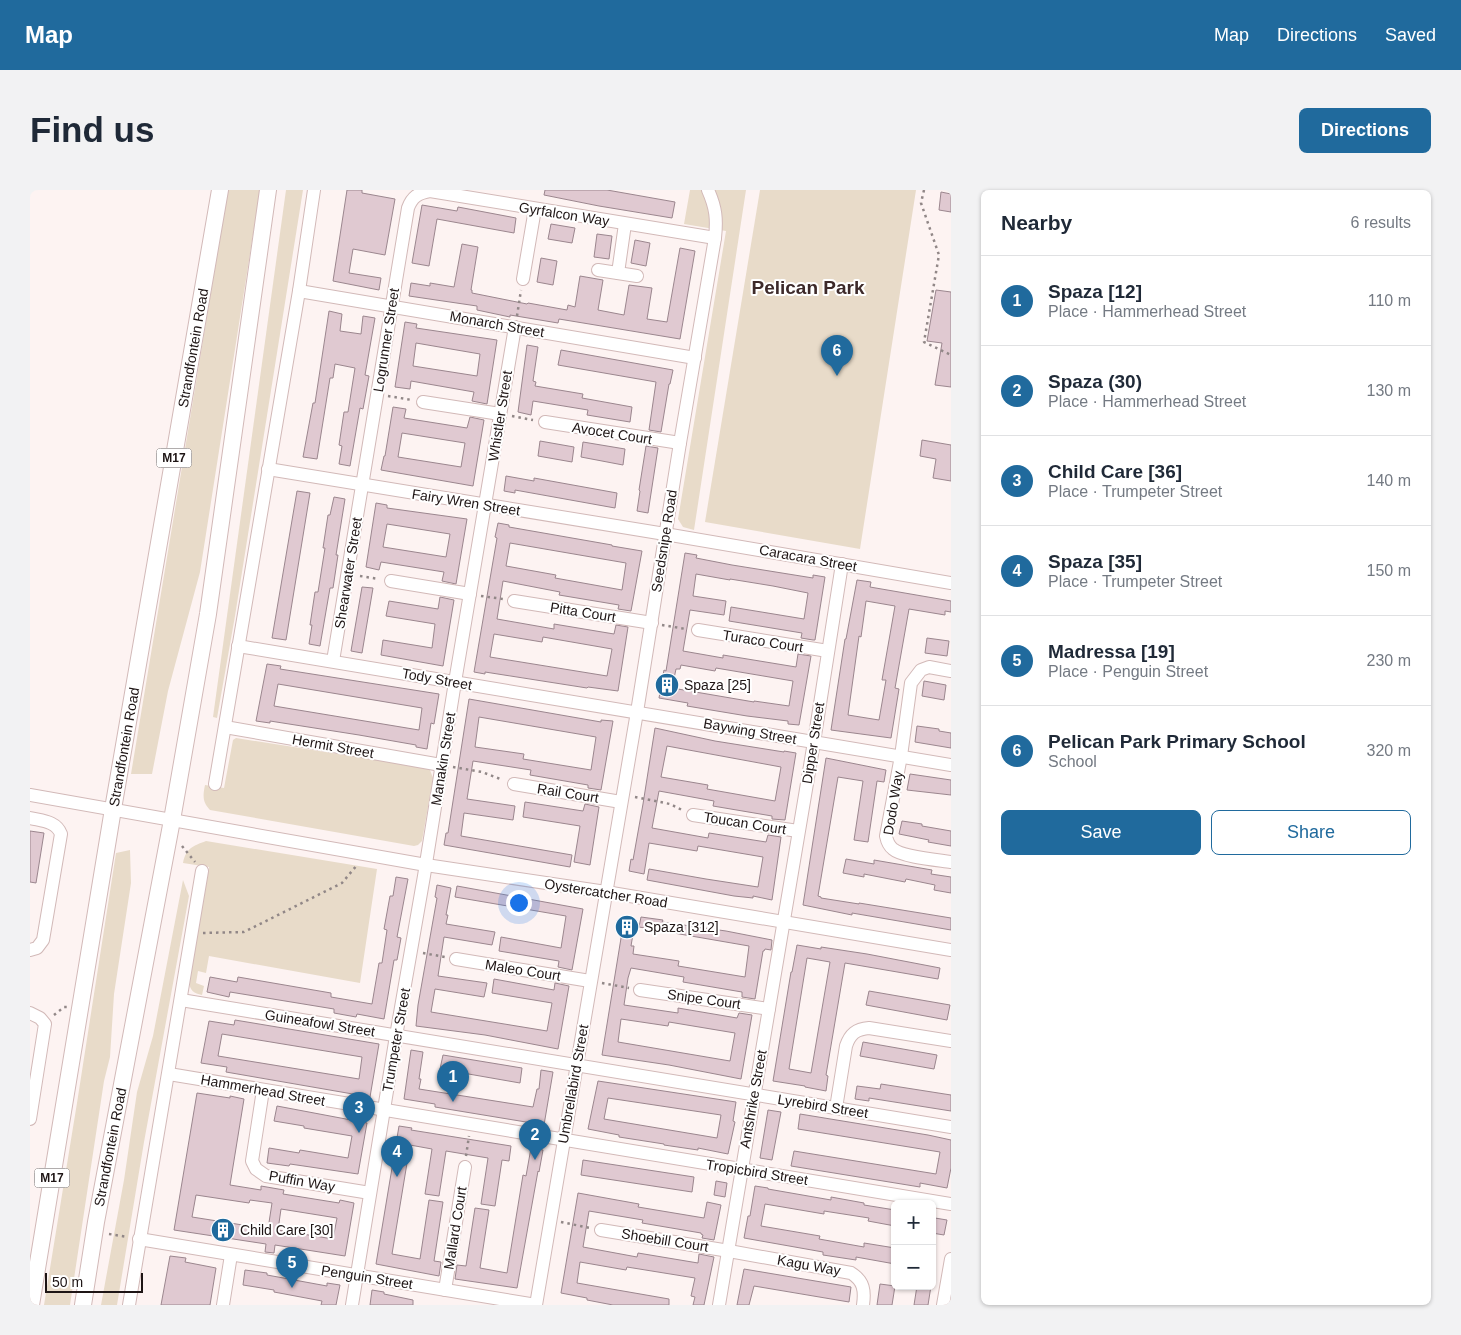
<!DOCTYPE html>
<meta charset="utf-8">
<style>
:root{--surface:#fff;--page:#f2f2f3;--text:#1f2937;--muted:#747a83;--line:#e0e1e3;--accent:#206a9d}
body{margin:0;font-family:Helvetica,sans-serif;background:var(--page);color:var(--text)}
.controls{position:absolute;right:15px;bottom:15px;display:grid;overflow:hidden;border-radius:8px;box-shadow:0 1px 4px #0004}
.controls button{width:45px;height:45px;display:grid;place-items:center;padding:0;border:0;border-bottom:1px solid var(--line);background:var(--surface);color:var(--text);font:25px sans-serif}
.scale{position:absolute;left:15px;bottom:12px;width:98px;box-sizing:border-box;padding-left:5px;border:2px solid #1e1515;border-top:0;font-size:14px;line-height:18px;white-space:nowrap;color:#1e1515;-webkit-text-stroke:4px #fff;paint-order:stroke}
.you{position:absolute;left:488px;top:712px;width:18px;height:18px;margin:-12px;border:4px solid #fff;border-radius:50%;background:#1a73e8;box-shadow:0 0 0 8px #1a73e833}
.badge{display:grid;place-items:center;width:32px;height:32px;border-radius:50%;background:var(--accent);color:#fff;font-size:16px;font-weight:700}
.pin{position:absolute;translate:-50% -41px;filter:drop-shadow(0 1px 2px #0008)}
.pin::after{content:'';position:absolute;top:26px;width:18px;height:15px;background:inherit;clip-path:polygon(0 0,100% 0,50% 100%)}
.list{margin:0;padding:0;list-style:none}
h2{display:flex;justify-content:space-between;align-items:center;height:65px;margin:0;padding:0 20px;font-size:21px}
h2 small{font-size:16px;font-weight:400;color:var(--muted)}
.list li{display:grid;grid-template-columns:32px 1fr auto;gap:15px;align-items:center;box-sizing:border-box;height:90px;padding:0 20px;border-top:1px solid var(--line)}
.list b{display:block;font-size:19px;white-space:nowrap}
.list p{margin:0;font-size:16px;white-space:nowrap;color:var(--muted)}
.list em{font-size:16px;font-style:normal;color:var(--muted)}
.actions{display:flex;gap:10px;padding:15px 20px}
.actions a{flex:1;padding:11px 0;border:1px solid var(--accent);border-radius:8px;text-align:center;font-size:18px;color:var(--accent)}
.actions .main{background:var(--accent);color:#fff}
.map{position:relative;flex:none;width:921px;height:1115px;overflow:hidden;border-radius:8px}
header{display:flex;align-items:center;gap:30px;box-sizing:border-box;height:70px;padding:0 25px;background:var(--accent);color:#fff}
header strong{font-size:24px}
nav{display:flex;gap:28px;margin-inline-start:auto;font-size:18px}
.intro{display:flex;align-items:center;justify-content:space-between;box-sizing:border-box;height:120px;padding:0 30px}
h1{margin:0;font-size:35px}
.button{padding:12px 22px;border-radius:8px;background:var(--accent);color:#fff;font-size:18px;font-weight:700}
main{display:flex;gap:30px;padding:0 30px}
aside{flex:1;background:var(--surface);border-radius:8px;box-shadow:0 1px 4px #0004}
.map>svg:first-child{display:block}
.green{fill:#e8dbc9}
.building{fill:#e0c9d1;stroke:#9b868e;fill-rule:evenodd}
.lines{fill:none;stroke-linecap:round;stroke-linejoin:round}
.minor-casing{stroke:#d2b9b8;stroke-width:14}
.major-casing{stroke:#d2b9b8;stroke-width:18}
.path{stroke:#918787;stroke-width:2.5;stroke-dasharray:2.5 4;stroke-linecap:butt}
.minor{stroke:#fff;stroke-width:12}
.major{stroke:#fff;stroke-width:16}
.labels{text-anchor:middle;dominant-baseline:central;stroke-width:4;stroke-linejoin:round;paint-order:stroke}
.shield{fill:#fff;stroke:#625b5b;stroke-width:1}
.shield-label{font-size:12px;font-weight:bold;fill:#1e1515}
.street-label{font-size:14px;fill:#1e1515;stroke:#fff}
.poi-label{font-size:14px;fill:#1e1515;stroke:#fff;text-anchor:start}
.district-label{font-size:19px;font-weight:bold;fill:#3d2a2a;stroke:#fff}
</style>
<header>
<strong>Map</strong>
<nav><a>Map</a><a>Directions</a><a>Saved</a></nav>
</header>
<div class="intro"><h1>Find us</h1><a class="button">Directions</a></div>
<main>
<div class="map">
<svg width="921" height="1115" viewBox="0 0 921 1115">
<rect width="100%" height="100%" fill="#fdf3f2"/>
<g class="green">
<path d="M198,0H230L170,382L138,501L122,584H101Z"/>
<path d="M256,0H273L205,426L187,528L183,527Z"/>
<path d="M660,0H716L664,340L653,337L648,329L696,41L654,34Z"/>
<path d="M730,0H886L830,359L675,332Z"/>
<path d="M206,548L397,578L400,580L403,588L392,651L388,655L384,656L180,620C172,612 173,605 175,595L194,598L203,550Z"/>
<path d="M176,651L347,679L330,793L179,766L176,783L168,781L166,793L174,796L172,805C164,803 160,801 159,792L179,677L153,673C156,658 163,656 176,651Z"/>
<path d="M100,660L101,693L84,804L80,867L74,891L40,1115H14L47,913L86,663Z"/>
<path d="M153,690L159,706L114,952L87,1115H71L94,990L107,902L123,846Z"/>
</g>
<g class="building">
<path d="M317,0H332V3L365,9L355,65L323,59L319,83L351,88L349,100L303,91Z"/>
<path d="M515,0H577L645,12L642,28L569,16L514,5Z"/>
<path d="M911,2L921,4V22L909,20Z"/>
<path d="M392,15L427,21L428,17L486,28L484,43L407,29L399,76L382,73Z"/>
<path d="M521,34L545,38L542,53L518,49Z"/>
<path d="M567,44L582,46L579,69L564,67Z"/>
<path d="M605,50L620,53L616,76L601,73Z"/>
<path d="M432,54L448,57L441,100H442V103L497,114L498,113L537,120L538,115L545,117L550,86L573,90L568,120L594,125L599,95L622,98L617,129L637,132L650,58L665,61L650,149L529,129L528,133L480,125V127L447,120V116L379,106L381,93L400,96V93L424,97Z"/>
<path d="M511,68L527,71L523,95L507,92Z"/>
<path d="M906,100L921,102V197L905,195L912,153L897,151Z"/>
<path d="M299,121L312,124L310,141L331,144L333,126L345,128L335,185L339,186L333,219L330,218L320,276L309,274L312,256L309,255L314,222H318L325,178L305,174L303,188H300L287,269L273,267L283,213H285Z"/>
<path d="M375,132L387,134L386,138L467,150L457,214L442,211L444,202L381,191L380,199L365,197ZM386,153L450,164L447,186L383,176Z"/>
<path d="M497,155L508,157L503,191L506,192L505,196L553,204L552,208L602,217L600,232L557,225L558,220L503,211L501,225L488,222Z"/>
<path d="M531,160L643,180L640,194H639L631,242L619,240L626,192L528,175Z"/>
<path d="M363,217L376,219L374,228L437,238L440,227L454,230L443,296L351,280L354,266H355ZM372,243L435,253L431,277L368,267Z"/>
<path d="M892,250L921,255V291L903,288L906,269L890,266Z"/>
<path d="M510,251L544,257L542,272L508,266Z"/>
<path d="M553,252L595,259L593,275L551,267Z"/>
<path d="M616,256L628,258L618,323L607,321L610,301L609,300Z"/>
<path d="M476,286L504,291V288L587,303L585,318L485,300V303L474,301Z"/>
<path d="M267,301L280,303L256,450L242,448Z"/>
<path d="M304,307L315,309L306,365H308L303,398H300L290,456L279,454L282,435H280L285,402H288L295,358H293L298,325H300Z"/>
<path d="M346,313L357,315V318L437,329L426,394L412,391L414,382L351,372L349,380L336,377ZM357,334L420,344L416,367L353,357Z"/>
<path d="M468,333L479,335V337L582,355V356L612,361L601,421L588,419L589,415L529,405L530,402L473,391L467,429L524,439V434L584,444L586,435L598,437L588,501L558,497L557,498L455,482V484L444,482L467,348L465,347ZM480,353L596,373L592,400L525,388L526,385L476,376ZM464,444L512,452L513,447L582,459L577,486L460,467Z"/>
<path d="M655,363L667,365L666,368L702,375L783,388V385L795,387L785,450H783L771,448L772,443L699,431L701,417L774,429L778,403L743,396L700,389V390L666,384L663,406L696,411L694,425L660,420L653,461L693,468V465L766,477L768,464L781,466L769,535L758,534V531L717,526L657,516L658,513L629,508L634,480L636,481ZM651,475L685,481L686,478L763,491L759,516L724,511V512L642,498L646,479H650Z"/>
<path d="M827,390L841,392L840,397L921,411V422L915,421V425L879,419L865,498L869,499L861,548L801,540L815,449H816ZM836,411L865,416L852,490H856L849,530L818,525L829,446L831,447Z"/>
<path d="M332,397L343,398L332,463L321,461Z"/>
<path d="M410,407L424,410L413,476L351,465L353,450L402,458L405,434L356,426L359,411L408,419Z"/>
<path d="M897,448L919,451L917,466L895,463Z"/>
<path d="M237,474L251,476L250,479L409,504L404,534L401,533L397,559L386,557V555L329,545L240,531V533L226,531ZM248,494L392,518L389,540L244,516Z"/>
<path d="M894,491L916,495L914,510L892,506Z"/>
<path d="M439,509L571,532V530L583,531L571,600L558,598V595L500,585L501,580L443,571L437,609L485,616L483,630L434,623L431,646L542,665L540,677L414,655L416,643H418ZM449,527L566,547L561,580L493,569L494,564L445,557Z"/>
<path d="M887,536L909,539V541L921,543V558L885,552Z"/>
<path d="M625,538L685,551L754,562V561L766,563L755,630L742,629V626L683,616L684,611L629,601L622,638L678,648L679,643L736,652L738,645L751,647L742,710L723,706V708L704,706L617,690L619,679L676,689L728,697L733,667L668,656L667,661L619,653L614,684L599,681L601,669L603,670L613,614ZM637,556L751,577L745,611L677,599L678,595L631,587Z"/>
<path d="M796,568L856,580L854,592L847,591L838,652L824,650L833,591L808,587L788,706L791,707V708L829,714V713L921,728V740L822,723V725L773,715Z"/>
<path d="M880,584L921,590V605L877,600Z"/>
<path d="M495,612L553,621L555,614L569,617L560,675L544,672L550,636L493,627Z"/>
<path d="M872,631L892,634V636L921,641V656L898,652L899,650L869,644Z"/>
<path d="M0,641L14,643L6,693L0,692Z"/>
<path d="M816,669L844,674V670L902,680L901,684L921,687V703L904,700L905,695L876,689L875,692L834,684V687L813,683Z"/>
<path d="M366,687L378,689L367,747L371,748L367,770H364L354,829L327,824L326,827L304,823V819L200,802L199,807L177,802L180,787L207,792L208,787L301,803V807L342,814L349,773H352L357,740L354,739L360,706H363Z"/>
<path d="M407,695L421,698L416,725H418L416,734L465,742L462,755L414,747L408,786L457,793L454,807L405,799L401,822L517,841L522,813L462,803L464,789L524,800L525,793L539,796L528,859L455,845L386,836L388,815L407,708L405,707Z"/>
<path d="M427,696L553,719L542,780L528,777L529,771L469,761L471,747L531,758L536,726L425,707Z"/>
<path d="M611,727L633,730L632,732L696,741L742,750L741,760L735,759L734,761H733L725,809L712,807V802L653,792L654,787L601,778L598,788L594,815L648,823V818L707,828L709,823L722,825L711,889L639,875L572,865L592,742H589L591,730L605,732L601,756H604L603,764L649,771L648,776L715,787L719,756L609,737ZM591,829L638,836L639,832L705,843L700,871L588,852Z"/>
<path d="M767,755L791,759V757L837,764L910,778L908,789L815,773L796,885L798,886L796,901L775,897V896L743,891L761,782H762ZM777,768L800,772L781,883L759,879Z"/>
<path d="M839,801L920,815L917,830L836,815Z"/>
<path d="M205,830L349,854L340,907L196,882L197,877L171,873L179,831L204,835ZM192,844L332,867L329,889L188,866Z"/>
<path d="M833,852L907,865L904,879L830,866Z"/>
<path d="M381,860L393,862L389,889H391L389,899L503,917L507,899H509L511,880L523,882L514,935L405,917V914L374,909Z"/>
<path d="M413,865L492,878L490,893L410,879Z"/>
<path d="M568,891L706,912L703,931L705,932L698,964L668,958V960L634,955V954L589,947V945L558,939ZM578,908L691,925L687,948L574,929Z"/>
<path d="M851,894L921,905V921L839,908V911L825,909L827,896L850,899Z"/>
<path d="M167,903L200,908V906L214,909L200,995L231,1000V996L254,1000L253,1004L309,1013L310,1010L324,1013L315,1066L245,1055L244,1063L235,1062L236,1054L144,1040ZM166,1005L219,1013L220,1010L242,1013L238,1039L162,1027ZM251,1019L307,1028L303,1049L248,1040Z"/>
<path d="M247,916L337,933L328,984L260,974L259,976L237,973L239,958L269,963L270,960L318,968L322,946L274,938V936L244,931Z"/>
<path d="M738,920L751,922L742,970L730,968Z"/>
<path d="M770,924L898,945L921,950V978L917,998L890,993V997L761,976L764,961L906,984L910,962L768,939Z"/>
<path d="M369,936L382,938L381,940L481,956L479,971L472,970L465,1016L451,1014L458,968L416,961L409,1006L395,1004L402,959L380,955L362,1064L390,1069L399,1010L413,1012L404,1071L411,1072L409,1086L346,1074Z"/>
<path d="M501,958L513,960L509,982L508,981L487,1098L425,1089L427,1075L436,1076L445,1018L459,1020L450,1078L477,1083L493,985L496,986Z"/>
<path d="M553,970L664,987L662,1002L551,985Z"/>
<path d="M686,991L697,993L695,1007L684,1005Z"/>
<path d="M725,996L738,998V999L801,1010V1007L834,1013V1015L865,1020V1036L838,1031L839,1028L794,1021V1024L735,1014L731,1036L790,1046L789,1049L834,1057V1053L865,1058V1074L826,1067V1070L793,1065V1062L714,1048L718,1026H720Z"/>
<path d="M548,1003L609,1014L608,1017L674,1028L677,1012L691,1015L684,1050L672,1048L673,1045L671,1044V1043L612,1033L613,1030L559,1021L553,1057L607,1067L608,1063L668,1073L669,1064L684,1067L674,1115H663L665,1107L661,1106L665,1088L597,1077L596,1080L550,1072L547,1093L639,1109V1115H583L557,1110V1108L531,1103Z"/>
<path d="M905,1028L917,1030L914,1045L902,1043Z"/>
<path d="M140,1066L156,1068L155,1072L186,1078L180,1115H131Z"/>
<path d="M714,1079L821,1097L819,1112L724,1096L719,1115H707Z"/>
<path d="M215,1080L237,1083V1085L297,1096V1093L310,1095L306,1115H291L292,1111L244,1102V1100L213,1095Z"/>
<path d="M850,1094L865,1096L862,1115H847Z"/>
<path d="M887,1096H901L898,1115H884Z"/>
<path d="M342,1100L354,1102V1104L383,1110V1115H340Z"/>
</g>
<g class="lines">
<g class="minor-casing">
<g id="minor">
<path d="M568,80L607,86"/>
<path d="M588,83L595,34"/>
<path d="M493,89L505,19"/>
<path d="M269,101L665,168"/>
<path d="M393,212L470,224"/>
<path d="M515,232L650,253"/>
<path d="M238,279L635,344L921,393"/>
<path d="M361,391L440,404"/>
<path d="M484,411L622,433"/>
<path d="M668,440L798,461"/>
<path d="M208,456L921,575"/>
<path d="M303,471L378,18C382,7 388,3 400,1L685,48"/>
<path d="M921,481L899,477L891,480L881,493L871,566L856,646C857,651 859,656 863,659C872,667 908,670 921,672"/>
<path d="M195,537L411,575"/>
<path d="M185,594L269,101L284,0"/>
<path d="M484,594L591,612"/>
<path d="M0,605L396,675L576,702L921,760"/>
<path d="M663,625L768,641"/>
<path d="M0,628C12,631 26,631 31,644L13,750L7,758L0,760"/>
<path d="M426,769L560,791"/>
<path d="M610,800L739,819"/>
<path d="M151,810L921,937"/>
<path d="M0,823L10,828L15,834L0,929"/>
<path d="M139,884L921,1014"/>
<path d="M233,900L222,971L226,979L236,986L340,1003"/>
<path d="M806,918L816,856C820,844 826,839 839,838L921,851"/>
<path d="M571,1040L699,1061L821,1083C834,1091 835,1101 833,1115"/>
<path d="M109,1049L506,1115"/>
<path d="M415,1100L435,977"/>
<path d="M99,1115L172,681"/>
<path d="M193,1115L201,1065"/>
<path d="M322,1115L366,846L394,686L425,492L485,137"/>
<path d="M506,1115L607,522L650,253L685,48C687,29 686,18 678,0"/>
<path d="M689,1115L784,552L812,374"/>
<path d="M913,1115L921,1069"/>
</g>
</g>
<g class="major-casing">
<g id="major">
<path d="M1,1115L83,619L190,0"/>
<path d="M53,1115L66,1032L142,630L178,424L238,0"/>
</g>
</g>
<g class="path">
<path d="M894,0L891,13L909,65L894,152L921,165"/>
<path d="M487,126L491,100"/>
<path d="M358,206L382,210"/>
<path d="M482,226L503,230"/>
<path d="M330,386L349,389"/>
<path d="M451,406L473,409"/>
<path d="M632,435L656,439"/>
<path d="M423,577L452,582L473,590"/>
<path d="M605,607L640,614L652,620"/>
<path d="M152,656L165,672"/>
<path d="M173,743L214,742L312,693L327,675"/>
<path d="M393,763L415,767"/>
<path d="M572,793L599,798"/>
<path d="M24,825L34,817H37"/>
<path d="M436,966L439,946"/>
<path d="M531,1032L560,1038"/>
<path d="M79,1044L98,1047"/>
</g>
<use href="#minor" class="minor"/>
<use href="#major" class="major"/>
</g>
<defs>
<g id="building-disc" transform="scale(1.25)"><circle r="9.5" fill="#206a9d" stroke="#fff"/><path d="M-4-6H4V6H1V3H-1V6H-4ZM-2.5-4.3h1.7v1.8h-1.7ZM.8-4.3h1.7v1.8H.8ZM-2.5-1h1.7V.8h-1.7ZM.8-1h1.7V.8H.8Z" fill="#fff"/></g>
</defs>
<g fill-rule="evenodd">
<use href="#building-disc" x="637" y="495"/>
<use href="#building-disc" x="597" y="737"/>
<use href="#building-disc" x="193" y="1040"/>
</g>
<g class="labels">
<g class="shield">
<rect x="126.5" y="258.5" width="35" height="19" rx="4"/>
<rect x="4.5" y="978.5" width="35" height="19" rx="4"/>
</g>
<g class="shield-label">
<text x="144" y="268">M17</text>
<text x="22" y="988">M17</text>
</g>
<g class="street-label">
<text transform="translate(534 24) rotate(9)">Gyrfalcon Way</text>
<text transform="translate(467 134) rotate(10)">Monarch Street</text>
<text transform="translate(356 150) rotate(-81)">Logrunner Street</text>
<text transform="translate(163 158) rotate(-80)">Strandfontein Road</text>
<text transform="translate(470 226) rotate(-81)">Whistler Street</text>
<text transform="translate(582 243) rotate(9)">Avocet Court</text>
<text transform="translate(436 312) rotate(9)">Fairy Wren Street</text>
<text transform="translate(634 351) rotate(-81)">Seedsnipe Road</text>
<text transform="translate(778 368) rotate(10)">Caracara Street</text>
<text transform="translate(318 383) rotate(-81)">Shearwater Street</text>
<text transform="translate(553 422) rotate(9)">Pitta Court</text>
<text transform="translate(733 451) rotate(9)">Turaco Court</text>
<text transform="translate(407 489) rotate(10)">Tody Street</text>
<text transform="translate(720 541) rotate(10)">Baywing Street</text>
<text transform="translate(783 553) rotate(-81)">Dipper Street</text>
<text transform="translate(303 556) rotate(10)">Hermit Street</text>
<text transform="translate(94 557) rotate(-80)">Strandfontein Road</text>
<text transform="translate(413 569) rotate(-81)">Manakin Street</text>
<text transform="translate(538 603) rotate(9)">Rail Court</text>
<text transform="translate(863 613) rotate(-81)">Dodo Way</text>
<text transform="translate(715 633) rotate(9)">Toucan Court</text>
<text transform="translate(576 703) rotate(9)">Oystercatcher Road</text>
<text transform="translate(493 780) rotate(9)">Maleo Court</text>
<text transform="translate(674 809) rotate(8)">Snipe Court</text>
<text transform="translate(290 833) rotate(9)">Guineafowl Street</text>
<text transform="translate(366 850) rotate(-80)">Trumpeter Street</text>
<text transform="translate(543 894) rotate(-80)">Umbrellabird Street</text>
<text transform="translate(233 900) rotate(10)">Hammerhead Street</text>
<text transform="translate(723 909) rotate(-80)">Antshrike Street</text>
<text transform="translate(793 916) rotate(9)">Lyrebird Street</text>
<text transform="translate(80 957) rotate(-79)">Strandfontein Road</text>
<text transform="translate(727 982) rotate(9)">Tropicbird Street</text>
<text transform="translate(272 991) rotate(10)">Puffin Way</text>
<text transform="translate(425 1038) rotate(-81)">Mallard Court</text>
<text transform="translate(635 1050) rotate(9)">Shoebill Court</text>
<text transform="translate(779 1075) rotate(10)">Kagu Way</text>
<text transform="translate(337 1087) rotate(9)">Penguin Street</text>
</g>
<g class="poi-label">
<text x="654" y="495">Spaza [25]</text>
<text x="614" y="737">Spaza [312]</text>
<text x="210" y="1040">Child Care [30]</text>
</g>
<g class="district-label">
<text x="778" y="97">Pelican Park</text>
</g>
</g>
</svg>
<div class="controls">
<button>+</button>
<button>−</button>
</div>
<div class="scale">50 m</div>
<div class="you"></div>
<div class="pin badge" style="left:423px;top:912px">1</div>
<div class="pin badge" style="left:505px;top:970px">2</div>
<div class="pin badge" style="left:329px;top:943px">3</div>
<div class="pin badge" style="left:367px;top:987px">4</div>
<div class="pin badge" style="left:262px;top:1098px">5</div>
<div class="pin badge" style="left:807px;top:186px">6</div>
</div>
<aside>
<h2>Nearby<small>6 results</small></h2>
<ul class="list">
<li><span class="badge">1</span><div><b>Spaza [12]</b><p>Place · Hammerhead Street</p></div><em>110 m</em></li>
<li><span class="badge">2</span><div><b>Spaza (30)</b><p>Place · Hammerhead Street</p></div><em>130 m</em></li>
<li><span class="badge">3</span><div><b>Child Care [36]</b><p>Place · Trumpeter Street</p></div><em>140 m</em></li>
<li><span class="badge">4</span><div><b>Spaza [35]</b><p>Place · Trumpeter Street</p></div><em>150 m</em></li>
<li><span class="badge">5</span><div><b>Madressa [19]</b><p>Place · Penguin Street</p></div><em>230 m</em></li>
<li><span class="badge">6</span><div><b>Pelican Park Primary School</b><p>School</p></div><em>320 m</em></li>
</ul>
<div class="actions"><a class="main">Save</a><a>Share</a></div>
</aside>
</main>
